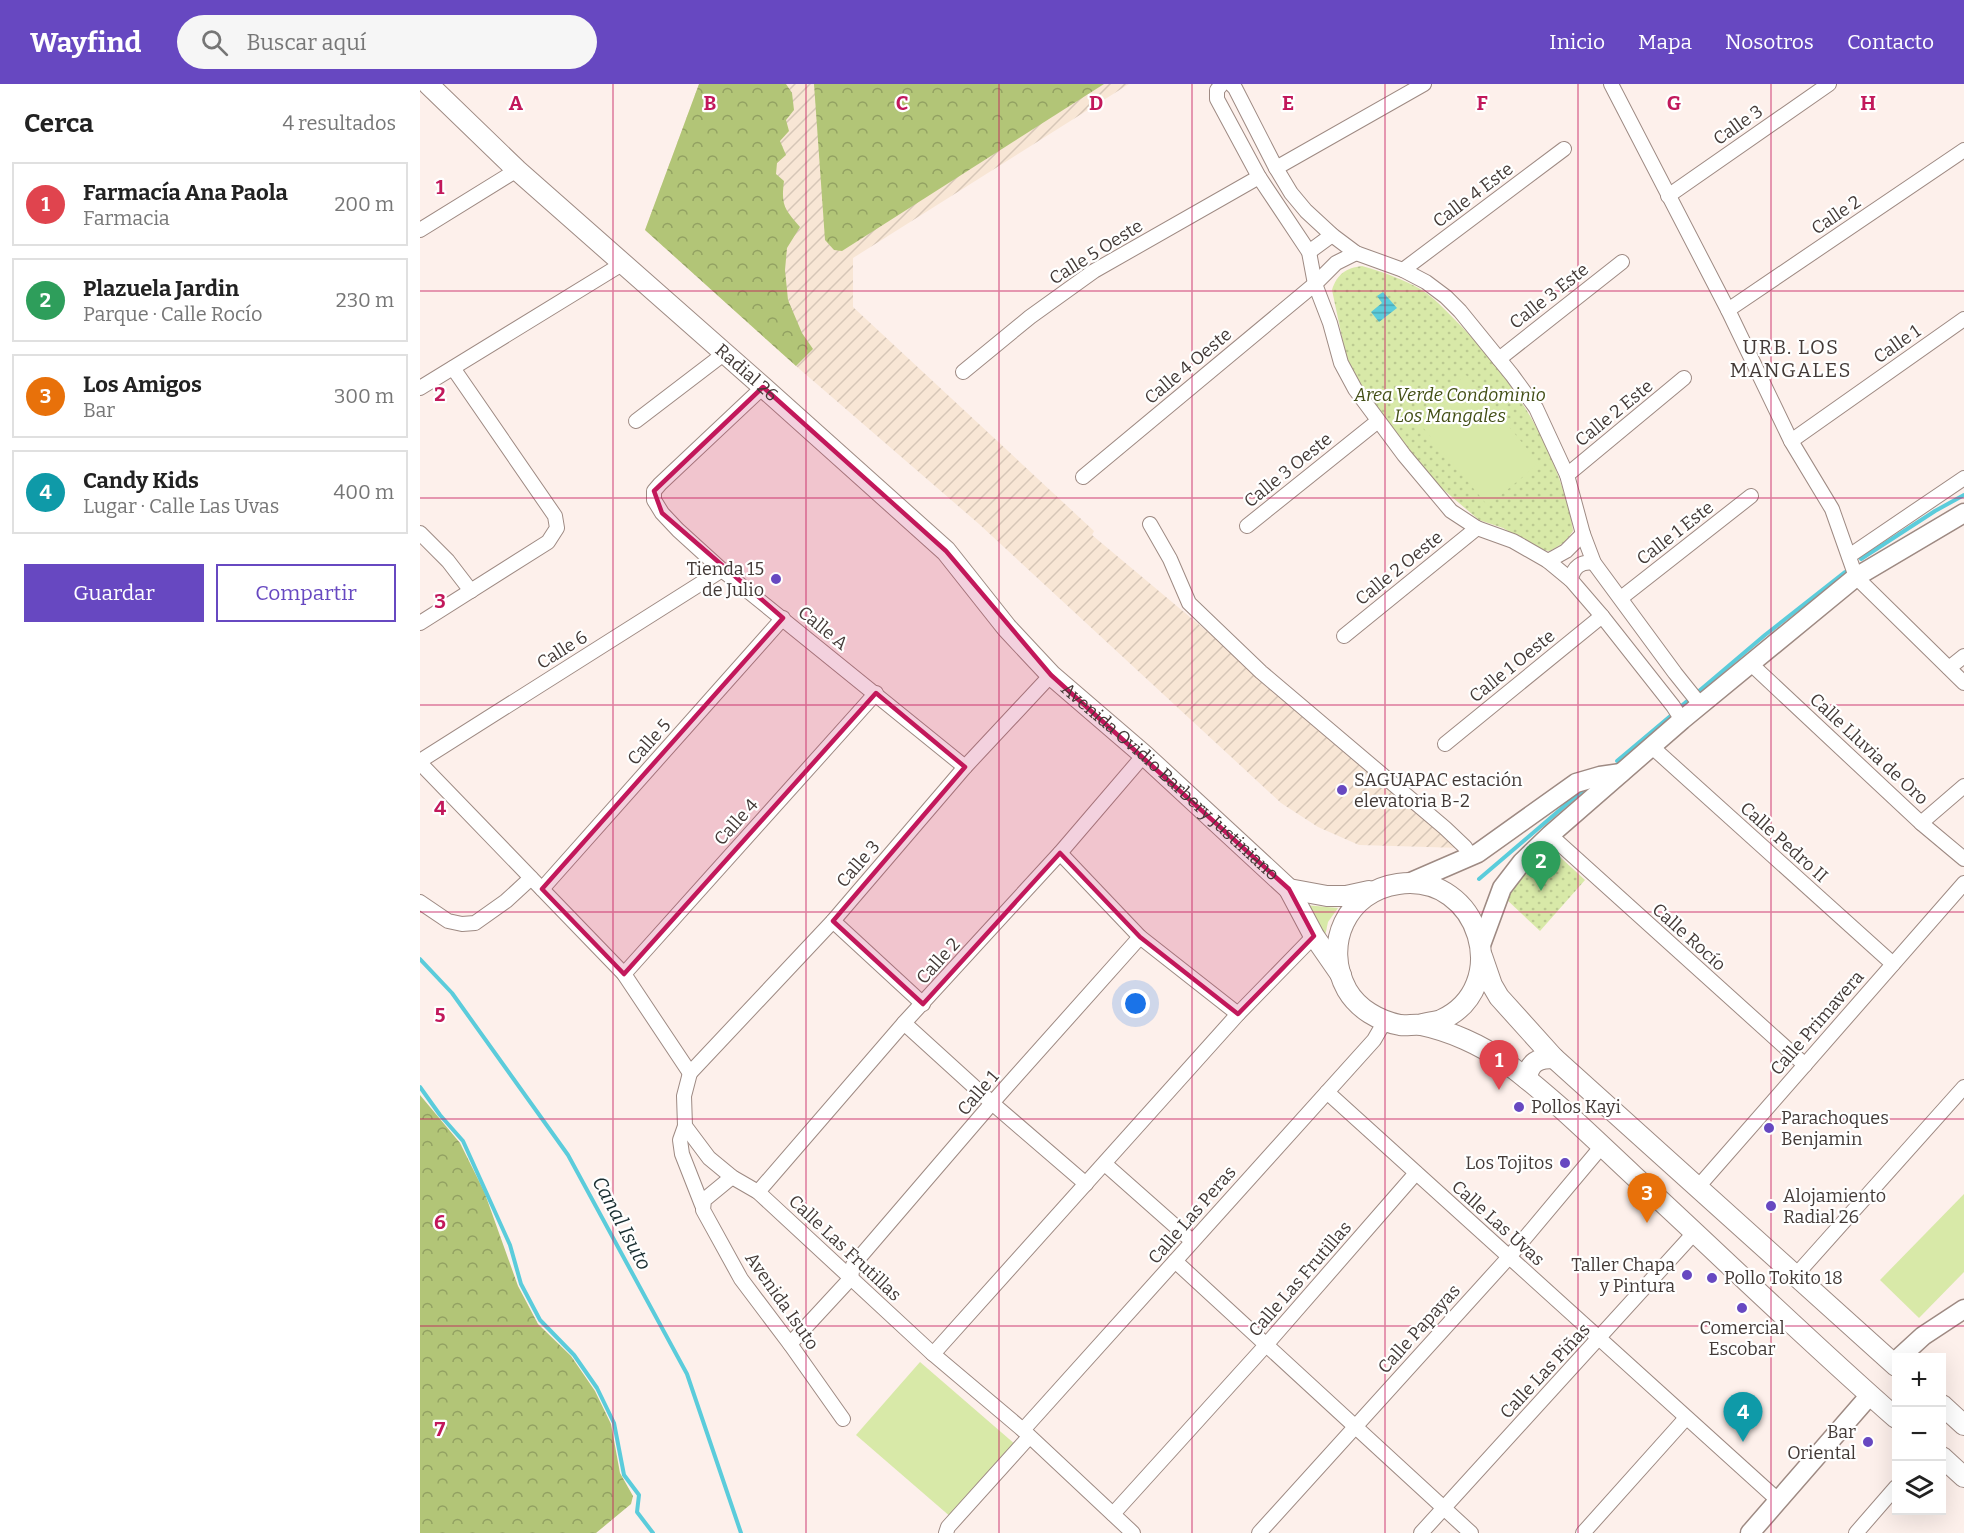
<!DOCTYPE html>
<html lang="es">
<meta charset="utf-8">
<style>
:root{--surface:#fff;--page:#f6f6f6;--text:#222;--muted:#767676;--line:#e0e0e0;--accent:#6748c1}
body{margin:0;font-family:Bitter,serif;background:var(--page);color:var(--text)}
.controls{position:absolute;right:18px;bottom:18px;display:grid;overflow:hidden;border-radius:0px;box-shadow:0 6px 24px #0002}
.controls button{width:54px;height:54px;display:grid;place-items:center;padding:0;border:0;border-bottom:2px solid var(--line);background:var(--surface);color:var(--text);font:30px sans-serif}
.you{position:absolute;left:716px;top:920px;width:21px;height:21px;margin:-15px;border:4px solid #fff;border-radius:50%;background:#1a73e8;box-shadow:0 0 0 9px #1a73e833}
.badge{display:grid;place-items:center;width:39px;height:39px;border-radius:50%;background:var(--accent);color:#fff;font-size:20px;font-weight:700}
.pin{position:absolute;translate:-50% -50px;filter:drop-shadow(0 2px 3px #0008)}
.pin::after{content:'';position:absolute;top:32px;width:21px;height:18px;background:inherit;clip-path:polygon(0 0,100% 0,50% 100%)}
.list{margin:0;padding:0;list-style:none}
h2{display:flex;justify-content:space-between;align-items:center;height:78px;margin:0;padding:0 24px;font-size:26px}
h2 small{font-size:20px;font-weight:400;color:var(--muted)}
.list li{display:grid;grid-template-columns:39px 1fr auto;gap:18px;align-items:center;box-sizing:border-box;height:84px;margin:0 12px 12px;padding:0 12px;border:2px solid var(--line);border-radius:0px}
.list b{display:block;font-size:22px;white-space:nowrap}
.list p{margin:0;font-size:20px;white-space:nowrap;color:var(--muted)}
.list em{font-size:20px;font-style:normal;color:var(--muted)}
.actions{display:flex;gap:12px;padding:18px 24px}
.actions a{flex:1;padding:14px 0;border:2px solid var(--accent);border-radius:0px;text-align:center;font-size:21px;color:var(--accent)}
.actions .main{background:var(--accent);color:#fff}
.icon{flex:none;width:33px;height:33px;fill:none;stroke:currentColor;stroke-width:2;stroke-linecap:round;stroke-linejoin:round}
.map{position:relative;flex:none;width:1544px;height:1449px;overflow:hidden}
header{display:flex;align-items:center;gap:36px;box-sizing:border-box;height:84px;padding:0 30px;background:var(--accent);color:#fff}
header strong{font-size:28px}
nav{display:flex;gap:33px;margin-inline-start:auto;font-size:21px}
.search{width:420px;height:54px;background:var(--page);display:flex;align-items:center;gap:15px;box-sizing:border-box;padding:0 21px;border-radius:33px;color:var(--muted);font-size:22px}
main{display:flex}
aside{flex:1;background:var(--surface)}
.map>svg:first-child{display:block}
.industrial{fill:url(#industrial-furrows)}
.grass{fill:url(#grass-tufts)}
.forest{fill:url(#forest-crowns)}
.park{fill:url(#park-dots)}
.garden{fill:#d8e9a8}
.water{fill:url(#water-rules)}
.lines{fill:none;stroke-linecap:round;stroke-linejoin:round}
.stream{stroke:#5bccdb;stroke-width:4}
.minor-casing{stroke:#9e8a83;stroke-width:16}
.tertiary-casing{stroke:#9e8a83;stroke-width:21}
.secondary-casing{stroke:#9e8a83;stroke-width:22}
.minor{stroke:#fff;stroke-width:14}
.tertiary{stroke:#fff;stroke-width:18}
.secondary{stroke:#fff;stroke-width:20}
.marked{fill:#c2185b;fill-opacity:0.2;stroke:#c2185b;stroke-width:4.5;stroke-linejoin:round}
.grid{fill:none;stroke:#c2185b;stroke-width:1.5;stroke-opacity:0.55}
.poi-dot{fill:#6748c1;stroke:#fff;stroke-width:2}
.labels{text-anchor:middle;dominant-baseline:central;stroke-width:4.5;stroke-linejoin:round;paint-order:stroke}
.street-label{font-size:18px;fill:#433a37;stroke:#fff}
.park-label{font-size:18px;font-style:italic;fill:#424e15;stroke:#fff}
.poi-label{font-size:18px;fill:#433a37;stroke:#fff;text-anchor:start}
.neighbourhood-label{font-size:20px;letter-spacing:1.5px;fill:#433a37;stroke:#fff}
.water-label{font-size:20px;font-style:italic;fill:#192e31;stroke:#fff}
.grid-label{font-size:20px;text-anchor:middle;font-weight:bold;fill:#c2185b;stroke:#fff;stroke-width:4.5;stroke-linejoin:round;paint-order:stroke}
</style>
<header>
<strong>Wayfind</strong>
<div class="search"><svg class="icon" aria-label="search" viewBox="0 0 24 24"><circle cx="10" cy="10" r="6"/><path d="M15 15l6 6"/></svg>Buscar aquí</div>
<nav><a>Inicio</a><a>Mapa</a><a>Nosotros</a><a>Contacto</a></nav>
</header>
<main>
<aside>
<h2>Cerca<small>4 resultados</small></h2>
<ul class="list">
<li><span class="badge" style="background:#e0444e">1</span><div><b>Farmacía Ana Paola</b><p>Farmacia</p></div><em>200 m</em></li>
<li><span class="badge" style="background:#2e9e5b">2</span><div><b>Plazuela Jardin</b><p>Parque · Calle Rocío</p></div><em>230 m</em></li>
<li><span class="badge" style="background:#e8710a">3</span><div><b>Los Amigos</b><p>Bar</p></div><em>300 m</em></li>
<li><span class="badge" style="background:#0f9aa8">4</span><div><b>Candy Kids</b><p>Lugar · Calle Las Uvas</p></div><em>400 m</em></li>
</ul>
<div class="actions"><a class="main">Guardar</a><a>Compartir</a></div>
</aside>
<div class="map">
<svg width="1544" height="1449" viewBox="0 0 1544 1449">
<defs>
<pattern id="industrial-furrows" width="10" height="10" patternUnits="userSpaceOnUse" patternTransform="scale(1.5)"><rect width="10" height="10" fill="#f8e6d5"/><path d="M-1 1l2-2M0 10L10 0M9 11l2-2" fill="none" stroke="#d6c6b7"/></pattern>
<pattern id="grass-tufts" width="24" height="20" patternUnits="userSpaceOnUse" patternTransform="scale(1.5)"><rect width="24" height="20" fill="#d8e9a8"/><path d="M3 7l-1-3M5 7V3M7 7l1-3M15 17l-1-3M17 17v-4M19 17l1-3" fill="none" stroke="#bbc991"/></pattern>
<pattern id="forest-crowns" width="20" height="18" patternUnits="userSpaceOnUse" patternTransform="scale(1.5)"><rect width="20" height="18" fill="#b2c577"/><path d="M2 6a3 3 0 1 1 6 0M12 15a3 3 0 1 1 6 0" fill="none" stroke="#92a162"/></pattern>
<pattern id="park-dots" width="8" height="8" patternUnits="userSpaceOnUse" patternTransform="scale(1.5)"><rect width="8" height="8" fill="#d8e9a8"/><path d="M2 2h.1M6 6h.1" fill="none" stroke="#bbc991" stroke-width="1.8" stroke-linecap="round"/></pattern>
<pattern id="water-rules" width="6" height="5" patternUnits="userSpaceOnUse" patternTransform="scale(1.5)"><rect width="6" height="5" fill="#5bccdb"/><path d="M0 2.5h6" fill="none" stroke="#4da7b2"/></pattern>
</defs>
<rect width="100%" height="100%" fill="#fdf0eb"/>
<path class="industrial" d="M279,0H709L433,174V223L674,447L672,451L1010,734L1042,764L939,761L898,743L861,719L559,440L376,282L225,146Z"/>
<path class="grass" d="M885,821L918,824L908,838L905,852Z"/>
<g class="forest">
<path d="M279,0H366L372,9L374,26L366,36L369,47L360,57L366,71L357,79L356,90L364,97C361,121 364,125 380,143L367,164L365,186L368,216L382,249L393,265L376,282L225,146Z"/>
<path d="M394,0H684L422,167L414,166L405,156Z"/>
<path d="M0,1011L40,1059L64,1107L98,1202L118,1240L151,1272L175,1307L191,1340L200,1389L213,1412L211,1420L176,1449H0Z"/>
</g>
<g class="park">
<path d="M942,182C963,188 983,195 1002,206C1017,216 1030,231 1043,244C1089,293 1128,350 1146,416C1149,426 1152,436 1153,447L1145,458L1130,467L1120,466L1083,444L1059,436L1012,396L941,306L927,277L912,206C917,190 926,184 942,182Z"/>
<path d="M1127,761L1165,796L1120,847L1085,814L1091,801Z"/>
</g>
<g class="garden">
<path d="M1046,291L1119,379L1068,422L995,334Z"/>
<path d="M1544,1110V1188L1499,1234L1460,1196Z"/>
<path d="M500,1278L596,1361L532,1434L436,1351Z"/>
</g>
<path class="water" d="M963,208L977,224L959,238L951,228L962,219L957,212Z"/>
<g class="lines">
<g class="stream">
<path d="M1441,475L1515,427L1544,411"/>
<path d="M1259,624L1345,551L1425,488"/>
<path d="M1197,677L1254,629"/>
<path d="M1059,795L1162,707"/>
<path d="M0,875L32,909L148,1071L267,1290L321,1449"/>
<path d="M0,1003L20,1031L43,1057L90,1161L101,1200L120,1236L154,1271L177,1304L194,1339L204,1391L219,1411L217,1428L233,1449"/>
</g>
<g class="minor-casing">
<g id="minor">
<path d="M802,0L797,6V15L839,93L889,168L895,200L910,239L921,279L935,305L984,371L1031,427L1057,444L1093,457L1128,477L1151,496L1182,532L1253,622L1262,636"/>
<path d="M811,0L815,4L856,84L871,109L886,127L912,151L936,169L983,186L1006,198L1026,213L1040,227L1092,291L1116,324L1147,391L1163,450L1174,479L1255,589L1275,614L1282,620"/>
<path d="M1191,0L1308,226L1371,357L1412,425L1436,493L1544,599"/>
<path d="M856,84L1004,0"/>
<path d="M1248,112L1409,0"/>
<path d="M0,146L97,86"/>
<path d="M889,168L912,151"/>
<path d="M983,186L1144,65"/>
<path d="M1308,226L1544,66"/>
<path d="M1079,275L1202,178"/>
<path d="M543,288L610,233L674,187L839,93"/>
<path d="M343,303L240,400L234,407V416L242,429L258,446L302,486L545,683"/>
<path d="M0,304L202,180"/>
<path d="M216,337L305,269"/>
<path d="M1371,357L1544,235"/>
<path d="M1147,391L1264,294"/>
<path d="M663,393L895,200L916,179L936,169"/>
<path d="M730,440L750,475L769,519L841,588L1025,744L1045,763L1050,773"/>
<path d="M827,442L958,337"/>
<path d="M0,449L28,477L51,507"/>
<path d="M1429,472L1544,394"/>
<path d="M1128,477L1146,467L1163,450"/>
<path d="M1151,496C1153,483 1161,477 1174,479"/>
<path d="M1201,514L1331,412"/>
<path d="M0,539L128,458L137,444L135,432L33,284"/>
<path d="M924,552L1057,444"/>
<path d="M1331,580L1501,739L1544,775"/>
<path d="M1529,584L1544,572"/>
<path d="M1025,660L1182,532"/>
<path d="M1231,662L1473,880"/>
<path d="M0,677L302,486"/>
<path d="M0,679L204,890L270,989"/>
<path d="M1501,739L1544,702"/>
<path d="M1130,751L1385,981"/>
<path d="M640,769L720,853L818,930"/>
<path d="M122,805L363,534"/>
<path d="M0,818L28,837L42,840L55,839L86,817L111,794"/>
<path d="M413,837L503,920"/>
<path d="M204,890L456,609"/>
<path d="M484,939L572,1019L666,1100"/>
<path d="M270,989L264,1012L265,1042L289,1074L312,1093L338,1108L513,1270L603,1346L713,1449"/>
<path d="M270,989L413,837L545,683L631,591"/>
<path d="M907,1008L1359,1417"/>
<path d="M265,1042L260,1056L262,1070L282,1121"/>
<path d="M685,1080L772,1157"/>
<path d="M312,1093L284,1116L283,1126L321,1195L370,1260L423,1335"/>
<path d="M1278,1103L1544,799"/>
<path d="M338,1108L484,939L640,769L724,671"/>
<path d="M755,1177L1051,1449"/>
<path d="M1376,1191L1544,1003"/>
<path d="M370,1260L431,1194L433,1181L572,1019L720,853"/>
<path d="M513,1270L818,930L894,852"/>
<path d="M603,1346L954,956L965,937"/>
<path d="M693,1430L846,1261L996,1089"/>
<path d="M526,1449L528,1443L609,1353"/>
<path d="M839,1449L1089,1173L1182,1062"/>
<path d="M1001,1449L1275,1148"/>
<path d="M1163,1449L1266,1334"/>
<path d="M1436,1449L1476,1403"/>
</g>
</g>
<g class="tertiary-casing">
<g id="tertiary">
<path d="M991,798L1058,769L1156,699L1180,692L1201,689"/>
<path d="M1061,861L1082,804L1102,778L1130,751L1262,636L1436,493L1544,429"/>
<path d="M1479,1274L1503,1252L1544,1225"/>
<path d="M1330,1449L1450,1311"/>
</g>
</g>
<g class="secondary-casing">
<g id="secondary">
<path id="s1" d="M8,0L97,86L343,303L526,467L587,544L631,591L724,671L869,805L894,852L921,891"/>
<path d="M869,805L907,812H926L949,807"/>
<path d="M1062,872L1072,901L1079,913L1134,974L1476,1282"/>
<path d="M1000,941C1006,939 1014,938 1021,936C1093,904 1061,788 978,800C927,807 902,861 927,906C938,925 959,937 980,941C987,942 994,940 1001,941C1030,947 1061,961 1085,978C1131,1012 1172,1053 1214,1092C1302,1173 1387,1256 1476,1334"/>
<path d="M1107,995C1109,978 1118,974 1134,974"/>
<path d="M1522,1321L1544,1341"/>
<path d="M1522,1373L1544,1393"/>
</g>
</g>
<use href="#minor" class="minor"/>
<use href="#tertiary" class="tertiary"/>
<use href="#secondary" class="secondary"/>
</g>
<path class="marked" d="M343,303L526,467L631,591L869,805L894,852L818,930L720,853L640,769L503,920L413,837L545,683L456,609L204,890L122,805L363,534L242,429L234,407Z"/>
<path class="grid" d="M193,0V1449M386,0V1449M579,0V1449M772,0V1449M965,0V1449M1158,0V1449M1351,0V1449M0,207H1544M0,414H1544M0,621H1544M0,828H1544M0,1035H1544M0,1242H1544"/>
<g class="poi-dot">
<circle cx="356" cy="495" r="6"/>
<circle cx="922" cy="706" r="6"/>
<circle cx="1099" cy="1023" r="6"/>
<circle cx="1349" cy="1044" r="6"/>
<circle cx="1145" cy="1079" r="6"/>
<circle cx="1351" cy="1122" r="6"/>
<circle cx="1267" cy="1191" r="6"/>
<circle cx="1292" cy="1194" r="6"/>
<circle cx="1322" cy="1224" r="6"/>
<circle cx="1448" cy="1358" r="6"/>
</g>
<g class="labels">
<g class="street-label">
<text transform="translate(1318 41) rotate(-35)">Calle 3</text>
<text transform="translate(1053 111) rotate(-37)">Calle 4 Este</text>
<text transform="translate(1416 131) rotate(-34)">Calle 2</text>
<text transform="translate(676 168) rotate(-32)">Calle 5 Oeste</text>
<text transform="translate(1129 212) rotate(-38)">Calle 3 Este</text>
<text transform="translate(1477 260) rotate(-35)">Calle 1</text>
<text transform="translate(768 282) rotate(-40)">Calle 4 Oeste</text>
<text stroke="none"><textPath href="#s1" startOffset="430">Radial 26</textPath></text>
<text transform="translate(1194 329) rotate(-39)">Calle 2 Este</text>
<text transform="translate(868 386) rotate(-39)">Calle 3 Oeste</text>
<text transform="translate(1255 449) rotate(-38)">Calle 1 Este</text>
<text transform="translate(979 484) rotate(-39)">Calle 2 Oeste</text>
<text transform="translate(403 544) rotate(39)">Calle A</text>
<text transform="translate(142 566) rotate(-32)">Calle 6</text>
<text transform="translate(1092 582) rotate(-39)">Calle 1 Oeste</text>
<text transform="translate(229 658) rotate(-48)">Calle 5</text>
<text transform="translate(1449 665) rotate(43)">Calle Lluvia de Oro</text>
<text stroke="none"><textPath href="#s1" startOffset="1020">Avenida Ovidio Barbery Justiniano</textPath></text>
<text transform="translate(316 738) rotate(-48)">Calle 4</text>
<text transform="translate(1364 758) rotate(42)">Calle Pedro II</text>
<text transform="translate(438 780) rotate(-49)">Calle 3</text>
<text transform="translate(1269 853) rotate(42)">Calle Rocío</text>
<text transform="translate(518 877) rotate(-48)">Calle 2</text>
<text transform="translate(1397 939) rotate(-49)">Calle Primavera</text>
<text transform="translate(558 1009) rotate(-49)">Calle 1</text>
<text transform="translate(772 1131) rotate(-49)">Calle Las Peras</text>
<text transform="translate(1078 1139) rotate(42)">Calle Las Uvas</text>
<text transform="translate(425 1164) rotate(43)">Calle Las Frutillas</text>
<text transform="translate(880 1195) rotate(-49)">Calle Las Frutillas</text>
<text transform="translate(362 1217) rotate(55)">Avenida Isuto</text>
<text transform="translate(999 1245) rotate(-48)">Calle Papayas</text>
<text transform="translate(1125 1287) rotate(-47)">Calle Las Piñas</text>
</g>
<g class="park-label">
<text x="1030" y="311">Area Verde Condominio<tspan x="1030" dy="21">Los Mangales</tspan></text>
</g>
<g class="poi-label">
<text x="344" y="485" text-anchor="end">Tienda 15<tspan x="344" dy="21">de Julio</tspan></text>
<text x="934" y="696">SAGUAPAC estación<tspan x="934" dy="21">elevatoria B-2</tspan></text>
<text x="1111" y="1023">Pollos Kayi</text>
<text x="1361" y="1034">Parachoques<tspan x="1361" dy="21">Benjamin</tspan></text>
<text x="1133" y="1079" text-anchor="end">Los Tojitos</text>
<text x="1363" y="1112">Alojamiento<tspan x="1363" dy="21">Radial 26</tspan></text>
<text x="1255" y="1181" text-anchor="end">Taller Chapa<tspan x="1255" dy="21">y Pintura</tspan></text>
<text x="1304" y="1194">Pollo Tokito 18</text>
<text x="1322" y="1244" text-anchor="middle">Comercial<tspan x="1322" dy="21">Escobar</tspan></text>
<text x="1436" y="1348" text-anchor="end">Bar<tspan x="1436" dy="21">Oriental</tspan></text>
</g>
<g class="neighbourhood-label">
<text x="1371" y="263">URB. LOS<tspan x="1371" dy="23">MANGALES</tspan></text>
</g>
<g class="water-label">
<text transform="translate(202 1139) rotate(62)">Canal Isuto</text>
</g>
</g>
<g class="grid-label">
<text x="96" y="26">A</text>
<text x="290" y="26">B</text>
<text x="482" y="26">C</text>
<text x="676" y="26">D</text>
<text x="868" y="26">E</text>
<text x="1062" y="26">F</text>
<text x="1254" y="26">G</text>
<text x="1448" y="26">H</text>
<text x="20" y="110">1</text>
<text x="20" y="317">2</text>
<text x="20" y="524">3</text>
<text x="20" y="731">4</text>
<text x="20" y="938">5</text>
<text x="20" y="1145">6</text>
<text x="20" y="1352">7</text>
</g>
</svg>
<div class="controls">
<button>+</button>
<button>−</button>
<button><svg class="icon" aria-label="layers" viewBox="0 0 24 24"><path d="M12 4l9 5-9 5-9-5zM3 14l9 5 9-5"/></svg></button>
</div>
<div class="you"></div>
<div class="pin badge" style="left:1079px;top:1006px;background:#e0444e">1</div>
<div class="pin badge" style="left:1121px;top:807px;background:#2e9e5b">2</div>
<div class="pin badge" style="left:1227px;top:1139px;background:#e8710a">3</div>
<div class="pin badge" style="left:1323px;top:1358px;background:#0f9aa8">4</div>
</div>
</main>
